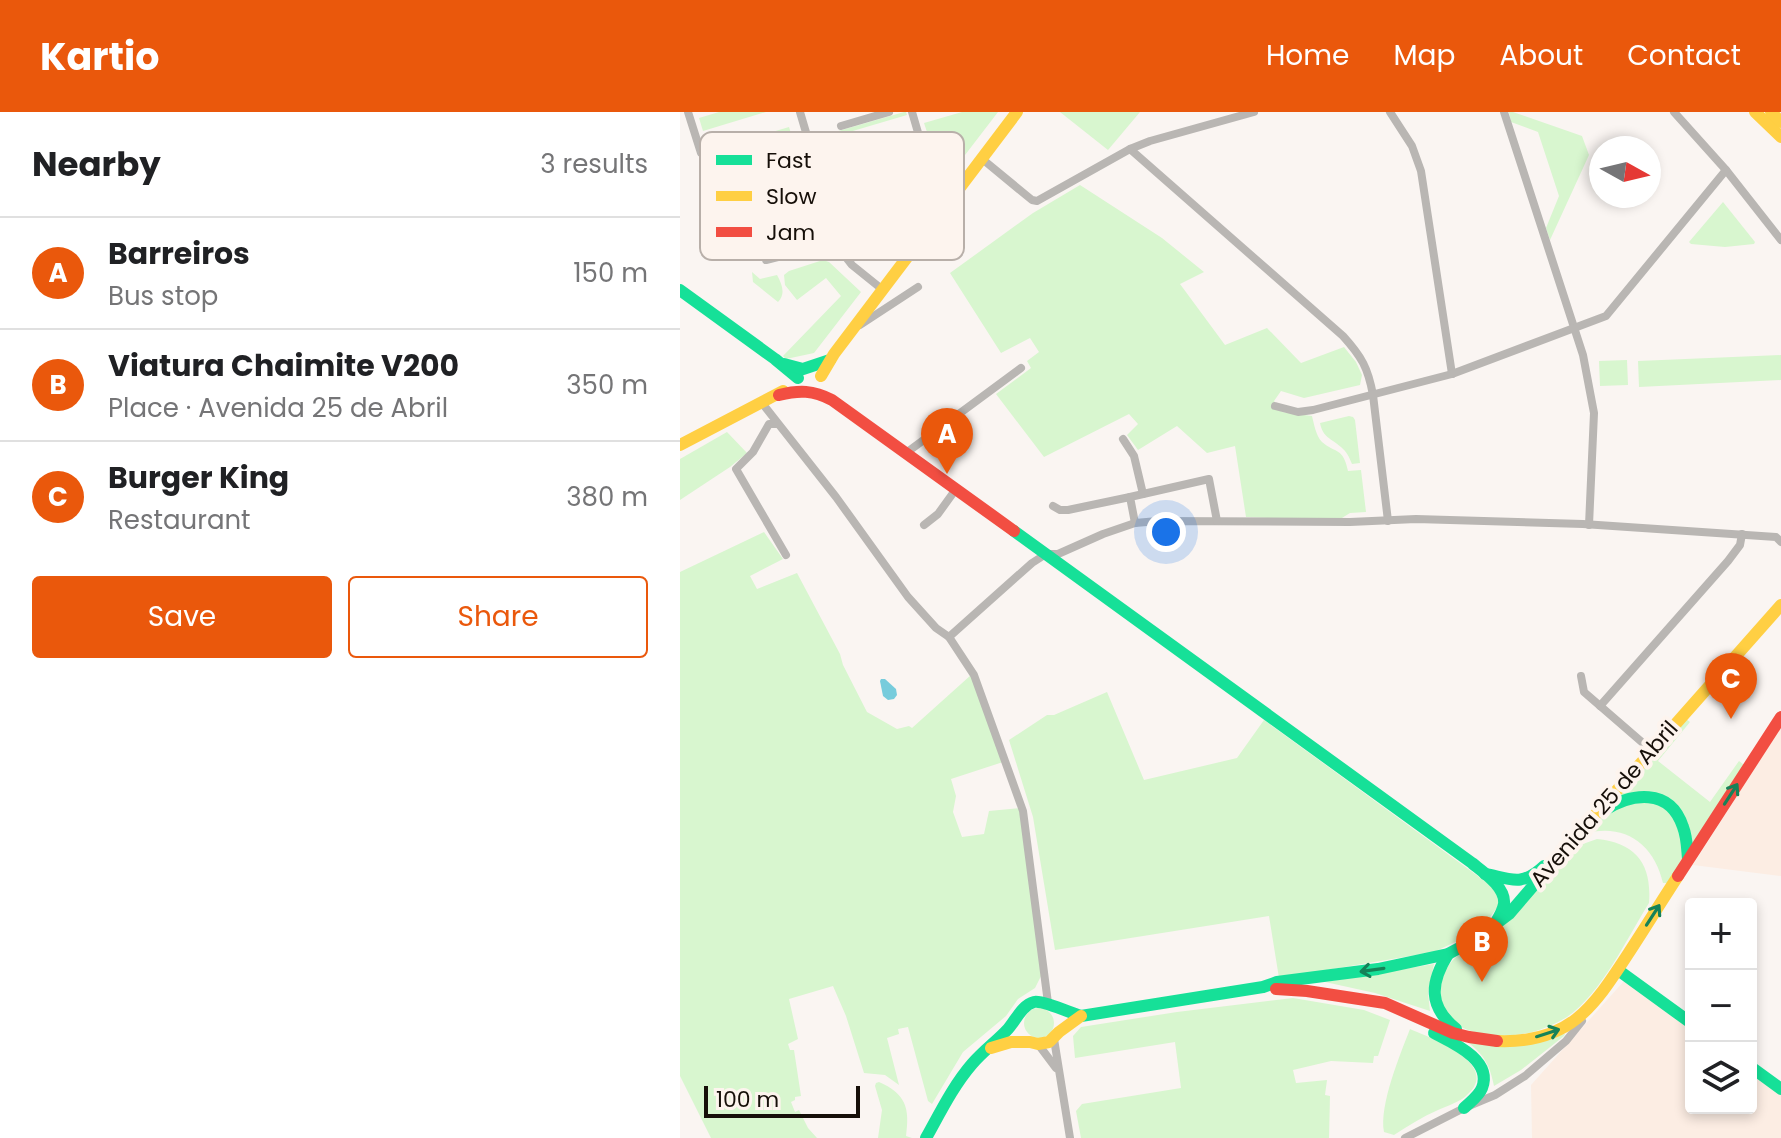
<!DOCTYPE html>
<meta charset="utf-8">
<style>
:root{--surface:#fff;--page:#f6f6f6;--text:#202124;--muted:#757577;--line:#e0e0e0;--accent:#ea580c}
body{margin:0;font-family:Poppins,sans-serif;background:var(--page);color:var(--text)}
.controls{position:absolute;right:24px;bottom:24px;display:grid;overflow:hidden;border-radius:8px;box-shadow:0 4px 12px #0003}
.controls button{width:72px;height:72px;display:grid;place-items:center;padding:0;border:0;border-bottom:2px solid var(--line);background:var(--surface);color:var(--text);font:40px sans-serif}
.compass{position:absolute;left:909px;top:24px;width:72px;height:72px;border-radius:50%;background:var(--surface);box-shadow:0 4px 12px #0003;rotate:98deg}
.scale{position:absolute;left:24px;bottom:20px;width:156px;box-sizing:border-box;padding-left:8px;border:4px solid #160f09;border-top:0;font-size:22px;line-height:28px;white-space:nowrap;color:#160f09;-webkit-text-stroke:6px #fdf4ee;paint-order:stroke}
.you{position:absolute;left:486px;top:420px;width:28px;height:28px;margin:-20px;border:6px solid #fff;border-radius:50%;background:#1a73e8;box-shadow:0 0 0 12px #1a73e833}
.badge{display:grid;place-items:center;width:52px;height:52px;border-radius:50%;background:var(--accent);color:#fff;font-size:26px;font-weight:700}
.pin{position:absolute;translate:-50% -66px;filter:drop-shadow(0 2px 4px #0008)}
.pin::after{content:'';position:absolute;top:42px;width:28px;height:24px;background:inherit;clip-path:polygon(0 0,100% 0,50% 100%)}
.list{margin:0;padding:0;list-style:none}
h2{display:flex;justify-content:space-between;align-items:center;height:104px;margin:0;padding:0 32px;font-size:34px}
h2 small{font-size:26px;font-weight:400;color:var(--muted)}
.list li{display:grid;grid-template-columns:52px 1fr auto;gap:24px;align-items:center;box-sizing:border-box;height:112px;padding:0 32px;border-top:2px solid var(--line)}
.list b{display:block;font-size:30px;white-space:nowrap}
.list p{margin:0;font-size:26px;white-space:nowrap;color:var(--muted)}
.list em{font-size:26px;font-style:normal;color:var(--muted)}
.actions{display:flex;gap:16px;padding:24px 32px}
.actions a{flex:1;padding:18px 0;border:2px solid var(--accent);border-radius:8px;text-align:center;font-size:28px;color:var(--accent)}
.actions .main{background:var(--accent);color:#fff}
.icon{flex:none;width:44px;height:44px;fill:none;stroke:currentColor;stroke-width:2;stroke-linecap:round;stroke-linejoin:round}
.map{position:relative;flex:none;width:1101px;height:1026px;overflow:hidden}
header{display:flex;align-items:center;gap:48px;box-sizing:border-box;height:112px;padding:0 40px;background:var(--accent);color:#fff}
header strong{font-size:38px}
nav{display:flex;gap:44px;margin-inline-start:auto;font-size:28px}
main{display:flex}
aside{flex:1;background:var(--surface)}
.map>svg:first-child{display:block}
.built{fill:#fcede3}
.green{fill:#d8f6cf}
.water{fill:#77ccdc}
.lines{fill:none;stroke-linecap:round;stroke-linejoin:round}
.street{stroke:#b9b6b3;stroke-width:8}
.fast{stroke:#16e098;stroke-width:12}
.slow{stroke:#ffcf43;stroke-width:12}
.jam{stroke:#f24e42;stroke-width:12}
.oneway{stroke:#168258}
.labels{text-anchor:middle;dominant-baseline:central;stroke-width:8;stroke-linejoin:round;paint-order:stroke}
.street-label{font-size:22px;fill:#160f09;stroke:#fdf4ee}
.key{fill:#fdf4ee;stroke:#b8afa9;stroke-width:2}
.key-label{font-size:22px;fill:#160f09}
</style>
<header>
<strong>Kartio</strong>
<nav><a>Home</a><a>Map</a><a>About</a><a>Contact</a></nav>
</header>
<main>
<aside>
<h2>Nearby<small>3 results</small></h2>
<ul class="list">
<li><span class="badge">A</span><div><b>Barreiros</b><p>Bus stop</p></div><em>150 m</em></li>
<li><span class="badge">B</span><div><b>Viatura Chaimite V200</b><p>Place · Avenida 25 de Abril</p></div><em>350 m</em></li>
<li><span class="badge">C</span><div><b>Burger King</b><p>Restaurant</p></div><em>380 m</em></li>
</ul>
<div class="actions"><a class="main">Save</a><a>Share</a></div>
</aside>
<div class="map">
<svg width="1101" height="1026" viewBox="0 0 1101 1026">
<rect width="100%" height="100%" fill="#faf5f2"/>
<g class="built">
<path d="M1101,615V764L1013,753Z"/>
<path d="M944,869L1011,918V996H1071V961L1101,983V1026H852L851,973Z"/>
</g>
<g class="green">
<path d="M39,0H86L23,19L19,6Z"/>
<path d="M224,0H226L227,3L149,26L148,22Z"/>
<path d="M282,0H318L262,73L252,46L254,44L247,35L249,20H247L244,11Z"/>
<path d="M380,0H460L428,38Z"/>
<path d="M829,0H833L902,24L909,43L870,128L866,116L879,84L858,20L831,10Z"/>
<path d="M109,15L116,37L44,58L38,36Z"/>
<path d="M400,73L482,126L524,160L500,172L545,233L587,216L621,251L664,235L676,250L682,263L680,273L624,286L601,279L594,289L602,300L632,304C634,312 636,324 642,330C656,342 663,335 668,359L681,358L686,400L670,401L657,409L566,405L555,334L527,341L497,314L458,338L447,323L458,312L449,302L364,345L316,282L351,256L347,249L359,240L350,226L321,241L270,161L353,101Z"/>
<path d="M1043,90L1075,130L1074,132L1045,135L1011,132L1009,130Z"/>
<path d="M143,148L149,150L181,180L134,241L106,247L103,244L161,184L146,166L117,188L105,173L104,163L109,159Z"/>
<path d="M72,160L80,167L97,163C102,172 106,182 98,190L73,170Z"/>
<path d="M1101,243V268L959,275L958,249Z"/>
<path d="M947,248L948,273L920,274L919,249Z"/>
<path d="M669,304L673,305L675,308L680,351L672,352C669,345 667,340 661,335C651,326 643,326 640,311Z"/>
<path d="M47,320L67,341L50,355L0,388V347Z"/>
<path d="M84,420L103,447L70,464L77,477L117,461L160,542L163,553L187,600L217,617L229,614L232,616L291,563L323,650L271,667L276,684L273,700L282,725L304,722L309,699L340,696L361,864L355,876L338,887L326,904L283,940L252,992L248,989L228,915L218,917L219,922L207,926L219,973L205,963L184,961L166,904L153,874L109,887L118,927L108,932L110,938H114L121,984L115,985V988L111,990L115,1000L119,998L128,1016L137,1026H31L0,964V460Z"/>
<path d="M427,580L464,668L557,646L584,608L817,778L819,793L808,808L788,824L754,840L599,866L589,804L375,838L353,705L329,628L367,603H374Z"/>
<path d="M1006,607L1010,610L978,649L1030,690L1059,649L1064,653L987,771H983C974,731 943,710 903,722Z"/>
<path d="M917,727C956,731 972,752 969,791C947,826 922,881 887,905C874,913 857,920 842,922C813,927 759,921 759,882C760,868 764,858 773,848L887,742L900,733Z"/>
<path d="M754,852L748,881L750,899L695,881L645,870Z"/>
<path d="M613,886L684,898L710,908L698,944H694L693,951L651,949L613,958L616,971L647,968L645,983L650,984L649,1026H401L396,999L402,992L501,976L495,930L395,946L393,924L401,915L497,900Z"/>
<circle cx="359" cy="911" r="15"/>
<path d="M730,917C751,926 824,953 786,984C779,990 767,994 758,998C742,1005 728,1014 714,1023L704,1020C699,993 720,943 730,917Z"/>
<path d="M885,922L884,924L841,958L814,974C810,954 805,944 789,931Z"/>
<path d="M199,970C226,982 230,996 226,1024L232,1026H198L202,998L195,974L196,971Z"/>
</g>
<path class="water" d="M201,567H205L216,577L217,583L214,587L208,588L203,584L200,569Z"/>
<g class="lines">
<g class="street">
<path d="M8,0L21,41"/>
<path d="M120,0L161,139L172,153L203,178"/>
<path d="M232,0L251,65"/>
<path d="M710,0L732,34L741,59L772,262"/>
<path d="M824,0L903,243L914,301L909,413"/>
<path d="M994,0L1046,58L1101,128"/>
<path d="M161,14L209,0"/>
<path d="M450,37L663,224C682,245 688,256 693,283L708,409"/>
<path d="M301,46L352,88L357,89L450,37L470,29L574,0"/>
<path d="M55,68L133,45"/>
<path d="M140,68L226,43"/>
<path d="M86,148L158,130"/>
<path d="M180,213L238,175"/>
<path d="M82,291L156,385L228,485L256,516L269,525L352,451L366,442H378L423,422L455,411L478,409L670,410L736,407L903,412L1096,425L1101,430"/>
<path d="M595,294L618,300L633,298L772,262L926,204L1046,58"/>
<path d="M97,312H89L73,340L56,357L106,443"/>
<path d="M443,327L454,344L463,382"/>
<path d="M226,341L341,256"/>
<path d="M373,394L380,398H388L450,385"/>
<path d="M455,411L450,385L529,367L537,409"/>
<path d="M244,413L258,402L276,377"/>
<path d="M269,525L294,563L343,699L368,891"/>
<path d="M901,564L904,580L971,638"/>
<path d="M920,594L1048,449L1060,433L1062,422"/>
<path d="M374,927L390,1026"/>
<path d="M358,932L376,956"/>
<path d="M725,1026L784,996L815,983L845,964L886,929L902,909"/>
</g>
<g class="fast">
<path d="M0,178L95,247L118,266"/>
<path d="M104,252L123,257L150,248"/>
<path d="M334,419L792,751C803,760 826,775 824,792C823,798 819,805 816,810"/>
<path d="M923,699C951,681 990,675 1003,715C1007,725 1007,736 1008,747"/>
<path d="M805,762C831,767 842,775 864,754"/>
<path d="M768,842C750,871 748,894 776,917"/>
<path d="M938,858L1011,911"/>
<path d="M754,921C773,931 813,948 802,976C799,984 790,990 784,996"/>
<path d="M1071,955L1101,977"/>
<path d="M246,1026C260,1001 273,974 292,952C303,939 317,929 328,917C336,908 342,893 354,890C362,888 391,901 401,904L583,875L597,870L698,857L768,842L796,827L829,802L877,746"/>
</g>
<g class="slow">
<path d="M1075,0L1101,25"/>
<path d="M1091,0L1101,10"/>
<path d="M141,264L154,242L337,0"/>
<path d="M0,333L103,279"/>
<path d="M877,746L1101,493"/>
<path d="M817,929C889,932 913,896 948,842C965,816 981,790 998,764"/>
<path d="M311,936L331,930H350L358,932L369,930L379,920L401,904"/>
</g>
<g class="jam">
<path d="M99,283C119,278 133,278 152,288L334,419"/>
<path d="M998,764L1101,605"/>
<path d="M596,877L627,879L705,891L773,921L789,925L817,929"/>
</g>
</g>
<defs><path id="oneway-shaft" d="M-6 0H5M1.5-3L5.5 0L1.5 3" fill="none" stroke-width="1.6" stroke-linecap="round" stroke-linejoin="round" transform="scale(2)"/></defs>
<g class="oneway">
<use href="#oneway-shaft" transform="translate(1051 682) rotate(-57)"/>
<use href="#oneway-shaft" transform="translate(973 803) rotate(-57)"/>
<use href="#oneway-shaft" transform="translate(692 858) rotate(172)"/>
<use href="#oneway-shaft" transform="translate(868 921) rotate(-18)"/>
</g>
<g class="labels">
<g class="street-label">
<text transform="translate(924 692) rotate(-49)">Avenida 25 de Abril</text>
</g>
</g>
<rect x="20" y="20" width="264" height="128" rx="12" class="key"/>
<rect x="36" y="43" width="36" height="10" fill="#16e098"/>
<rect x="36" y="79" width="36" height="10" fill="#ffcf43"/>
<rect x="36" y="115" width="36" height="10" fill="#f24e42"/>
<g class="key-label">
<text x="86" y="56">Fast</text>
<text x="86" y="92">Slow</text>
<text x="86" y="128">Jam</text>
</g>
</svg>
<div class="controls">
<button>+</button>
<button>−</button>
<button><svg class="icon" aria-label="layers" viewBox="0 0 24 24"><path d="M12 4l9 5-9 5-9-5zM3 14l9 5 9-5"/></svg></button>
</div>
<svg class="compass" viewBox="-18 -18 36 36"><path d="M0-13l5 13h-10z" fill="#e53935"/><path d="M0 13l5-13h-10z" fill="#757577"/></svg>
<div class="scale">100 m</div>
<div class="you"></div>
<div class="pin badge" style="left:267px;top:362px">A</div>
<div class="pin badge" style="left:802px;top:870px">B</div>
<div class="pin badge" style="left:1051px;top:607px">C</div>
</div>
</main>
